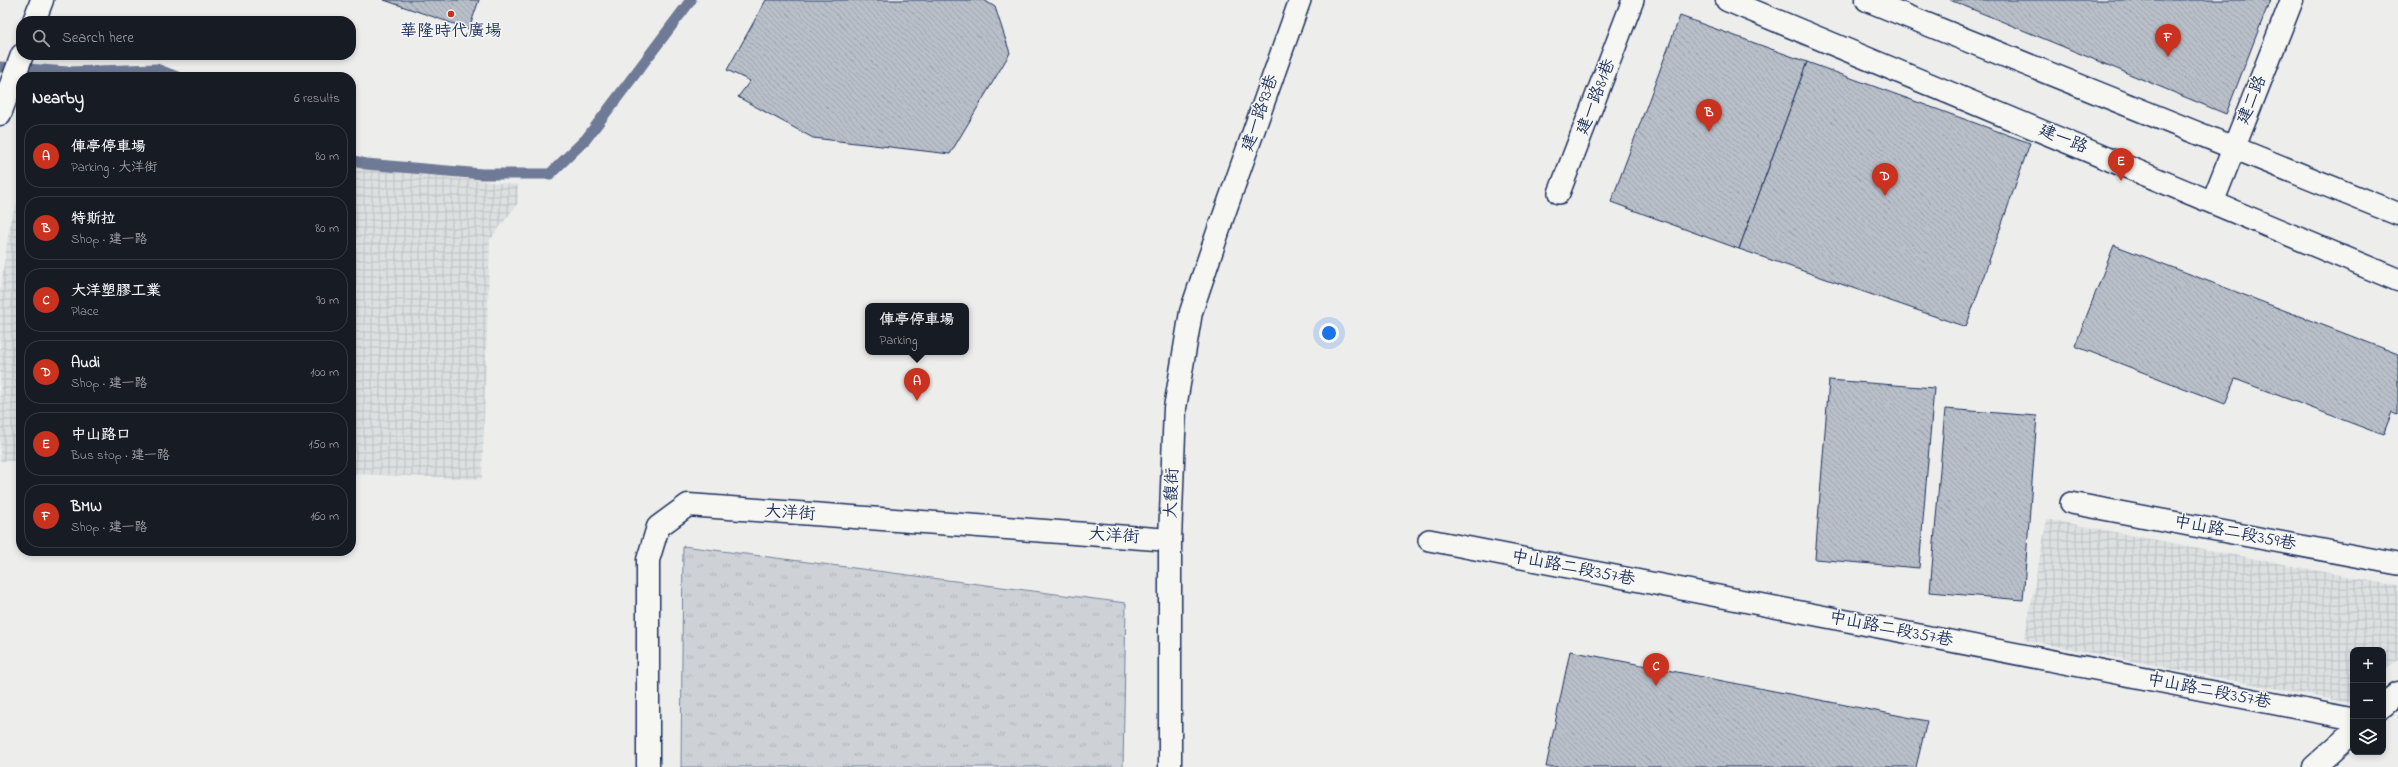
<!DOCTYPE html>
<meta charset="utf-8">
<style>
:root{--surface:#171b24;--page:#242831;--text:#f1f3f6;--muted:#9ea1a6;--line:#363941;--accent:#c8321e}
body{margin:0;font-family:"Indie Flower","LXGW WenKai TC",sans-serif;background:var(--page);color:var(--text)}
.controls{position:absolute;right:12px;bottom:12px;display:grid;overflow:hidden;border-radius:8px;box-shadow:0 2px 6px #0003}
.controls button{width:36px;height:36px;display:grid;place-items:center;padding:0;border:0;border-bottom:1px solid var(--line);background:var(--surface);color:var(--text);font:20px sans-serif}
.you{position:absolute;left:1329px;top:333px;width:14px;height:14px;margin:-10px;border:3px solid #fff;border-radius:50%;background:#1a73e8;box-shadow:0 0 0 6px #1a73e833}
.badge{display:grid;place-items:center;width:26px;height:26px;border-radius:50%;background:var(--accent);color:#fff;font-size:13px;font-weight:700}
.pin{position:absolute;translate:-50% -33px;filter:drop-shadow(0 1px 2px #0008)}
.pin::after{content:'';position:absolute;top:21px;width:14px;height:12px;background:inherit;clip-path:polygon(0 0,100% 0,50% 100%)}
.popup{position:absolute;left:865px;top:303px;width:104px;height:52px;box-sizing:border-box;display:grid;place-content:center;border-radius:8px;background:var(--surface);filter:drop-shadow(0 1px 3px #0005);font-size:13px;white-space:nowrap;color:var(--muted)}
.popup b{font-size:15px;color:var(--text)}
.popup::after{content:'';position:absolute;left:50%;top:100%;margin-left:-8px;border:8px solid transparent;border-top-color:var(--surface)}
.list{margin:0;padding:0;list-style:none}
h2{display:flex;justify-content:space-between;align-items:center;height:52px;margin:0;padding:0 16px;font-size:17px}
h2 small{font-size:13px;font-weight:400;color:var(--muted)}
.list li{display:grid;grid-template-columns:26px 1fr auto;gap:12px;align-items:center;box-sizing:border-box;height:64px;margin:0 8px 8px;padding:0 8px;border:1px solid var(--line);border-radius:16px}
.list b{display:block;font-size:15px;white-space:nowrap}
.list p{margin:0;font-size:13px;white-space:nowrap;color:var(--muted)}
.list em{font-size:13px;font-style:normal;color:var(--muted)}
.icon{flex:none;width:22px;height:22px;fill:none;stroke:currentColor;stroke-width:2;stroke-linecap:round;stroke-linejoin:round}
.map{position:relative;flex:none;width:2398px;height:767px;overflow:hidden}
.search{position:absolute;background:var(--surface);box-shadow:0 2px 6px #0003;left:16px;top:16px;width:340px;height:44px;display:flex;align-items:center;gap:10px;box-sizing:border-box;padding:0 14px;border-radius:16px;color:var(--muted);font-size:15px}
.panel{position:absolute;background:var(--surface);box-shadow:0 2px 6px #0003;left:16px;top:72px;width:340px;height:484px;border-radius:16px}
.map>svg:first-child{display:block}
.industrial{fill:url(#industrial-grid)}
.park{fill:url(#park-tufts);stroke:#74809a}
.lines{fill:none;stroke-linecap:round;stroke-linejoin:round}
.stream{stroke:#6e7a96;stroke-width:11}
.building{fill:url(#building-back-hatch);stroke:#1b2f5e}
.lane-casing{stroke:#1b2f5e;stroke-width:24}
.street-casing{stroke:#1b2f5e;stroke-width:25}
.secondary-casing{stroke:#1b2f5e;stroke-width:25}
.lane{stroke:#f6f6f2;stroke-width:21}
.street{stroke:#f6f6f2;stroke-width:22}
.secondary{stroke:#f6f6f2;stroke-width:22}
.poi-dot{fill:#c8321e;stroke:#f6f6f2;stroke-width:1.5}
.labels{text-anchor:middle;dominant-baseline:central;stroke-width:3;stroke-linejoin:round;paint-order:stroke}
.poi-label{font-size:17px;fill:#1b2f5e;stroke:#f6f6f2}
.street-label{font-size:17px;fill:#1b2f5e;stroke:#f6f6f2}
</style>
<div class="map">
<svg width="2398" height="767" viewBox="0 0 2398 767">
<defs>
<pattern id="industrial-grid" width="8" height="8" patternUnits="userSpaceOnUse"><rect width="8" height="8" fill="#dde0e1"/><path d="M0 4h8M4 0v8" fill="none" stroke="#bdc0c3"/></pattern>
<pattern id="park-tufts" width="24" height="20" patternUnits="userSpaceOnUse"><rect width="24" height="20" fill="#ced2d7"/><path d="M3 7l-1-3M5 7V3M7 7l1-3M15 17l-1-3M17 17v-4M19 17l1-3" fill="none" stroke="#b0b5bb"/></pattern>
<pattern id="building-back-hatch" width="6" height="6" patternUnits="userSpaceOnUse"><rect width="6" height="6" fill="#b9bfc8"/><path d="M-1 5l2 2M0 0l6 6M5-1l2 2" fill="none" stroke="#9ea4ae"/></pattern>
</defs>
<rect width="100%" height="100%" fill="#edeeec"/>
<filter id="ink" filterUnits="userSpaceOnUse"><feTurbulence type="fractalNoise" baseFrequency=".025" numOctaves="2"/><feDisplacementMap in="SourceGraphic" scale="8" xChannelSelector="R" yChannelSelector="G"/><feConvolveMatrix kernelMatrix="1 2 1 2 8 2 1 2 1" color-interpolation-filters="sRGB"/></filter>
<g filter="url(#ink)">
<g class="industrial">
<path d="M351,166L518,185V203L490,240L482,479L351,474Z"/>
<path d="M21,193V461H0V292L10,222Z"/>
<path d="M2047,519L2398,586V659L2383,672V650H2353V699L2349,703L2024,640Z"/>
</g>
<path class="park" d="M683,546L1126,603L1123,767H681Z"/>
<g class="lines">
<g class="stream">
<path d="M0,67L68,72L156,69L177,77"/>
<path d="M351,160L366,164L482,174H550L586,139L691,0"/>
</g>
</g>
<g class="building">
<path d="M384,0H479L469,29Z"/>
<path d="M766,0H984L995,7L1010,53L950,154L813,138L738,97L750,81L727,70Z"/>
<path d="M1950,0H2270L2226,114Z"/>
<path d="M1680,16L1807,62L1739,249L1611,202Z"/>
<path d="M1807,62L2030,143L1966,327L1739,249Z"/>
<path d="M2114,245L2398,354V414L2392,412L2383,435L2235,379L2225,404L2075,346Z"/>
<path d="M1829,380L1934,388L1919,568L1815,559Z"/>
<path d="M1945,409L2037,416L2023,600L1930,592Z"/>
<path d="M1570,651L1927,721L1916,767H1546Z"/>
</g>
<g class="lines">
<g class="lane-casing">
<g id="lane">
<path d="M1559,193L1633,0"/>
<path d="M1220,226L1300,0"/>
<path d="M2071,503L2398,564"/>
<path d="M1429,540L2353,719"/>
</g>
</g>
<g class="street-casing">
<g id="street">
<path d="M2213,201L2292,0"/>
<path d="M648,767V560L658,527L688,505L1170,540"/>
<path d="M1170,767V540L1175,408L1191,312L1220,226"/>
</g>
</g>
<g class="secondary-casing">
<g id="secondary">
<path d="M1727,0L2398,280"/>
<path d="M1867,0L2398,214"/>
<path d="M34,21L42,0"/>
<path d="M0,114L22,55"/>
<path d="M2383,706L2398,693"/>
<path d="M2314,767L2353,732"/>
</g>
</g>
<use href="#lane" class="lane"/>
<use href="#street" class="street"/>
<use href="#secondary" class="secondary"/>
</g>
</g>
<circle class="poi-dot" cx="451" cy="14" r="4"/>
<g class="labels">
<g class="poi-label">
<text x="451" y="31">華隆時代廣場</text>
</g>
<g class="street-label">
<text transform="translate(1596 97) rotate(-69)">建一路81巷</text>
<text transform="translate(2252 100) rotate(-68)">建二路</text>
<text transform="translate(1260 113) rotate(-71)">建一路93巷</text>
<text transform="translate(2063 139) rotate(22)">建一路</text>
<text transform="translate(1172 493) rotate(-88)">大馥街</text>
<text transform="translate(790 513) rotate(4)">大洋街</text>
<text transform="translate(2235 533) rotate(11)">中山路二段359巷</text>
<text transform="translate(1114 536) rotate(4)">大洋街</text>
<text transform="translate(1573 568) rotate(11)">中山路二段357巷</text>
<text transform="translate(1891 629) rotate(11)">中山路二段357巷</text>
<text transform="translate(2209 691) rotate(11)">中山路二段357巷</text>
</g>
</g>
</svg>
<div class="controls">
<button>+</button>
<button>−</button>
<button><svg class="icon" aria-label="layers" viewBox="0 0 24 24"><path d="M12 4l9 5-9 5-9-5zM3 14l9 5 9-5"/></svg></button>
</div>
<div class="you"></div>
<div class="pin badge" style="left:917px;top:401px">A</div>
<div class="popup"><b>俥亭停車場</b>Parking</div>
<div class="pin badge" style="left:1709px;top:132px">B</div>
<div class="pin badge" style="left:1656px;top:686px">C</div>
<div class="pin badge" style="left:1885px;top:196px">D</div>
<div class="pin badge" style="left:2121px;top:181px">E</div>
<div class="pin badge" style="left:2168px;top:57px">F</div>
<div class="search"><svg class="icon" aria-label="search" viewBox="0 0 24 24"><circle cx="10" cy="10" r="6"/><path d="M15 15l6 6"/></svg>Search here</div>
<section class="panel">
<h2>Nearby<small>6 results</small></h2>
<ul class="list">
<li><span class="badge">A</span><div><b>俥亭停車場</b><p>Parking · 大洋街</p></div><em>80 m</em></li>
<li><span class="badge">B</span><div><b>特斯拉</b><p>Shop · 建一路</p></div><em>80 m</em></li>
<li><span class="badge">C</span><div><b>大洋塑膠工業</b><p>Place</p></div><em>90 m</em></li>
<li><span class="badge">D</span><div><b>Audi</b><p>Shop · 建一路</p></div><em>100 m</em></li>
<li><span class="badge">E</span><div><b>中山路口</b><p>Bus stop · 建一路</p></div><em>150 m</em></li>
<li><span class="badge">F</span><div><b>BMW</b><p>Shop · 建一路</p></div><em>160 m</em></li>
</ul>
</section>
</div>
